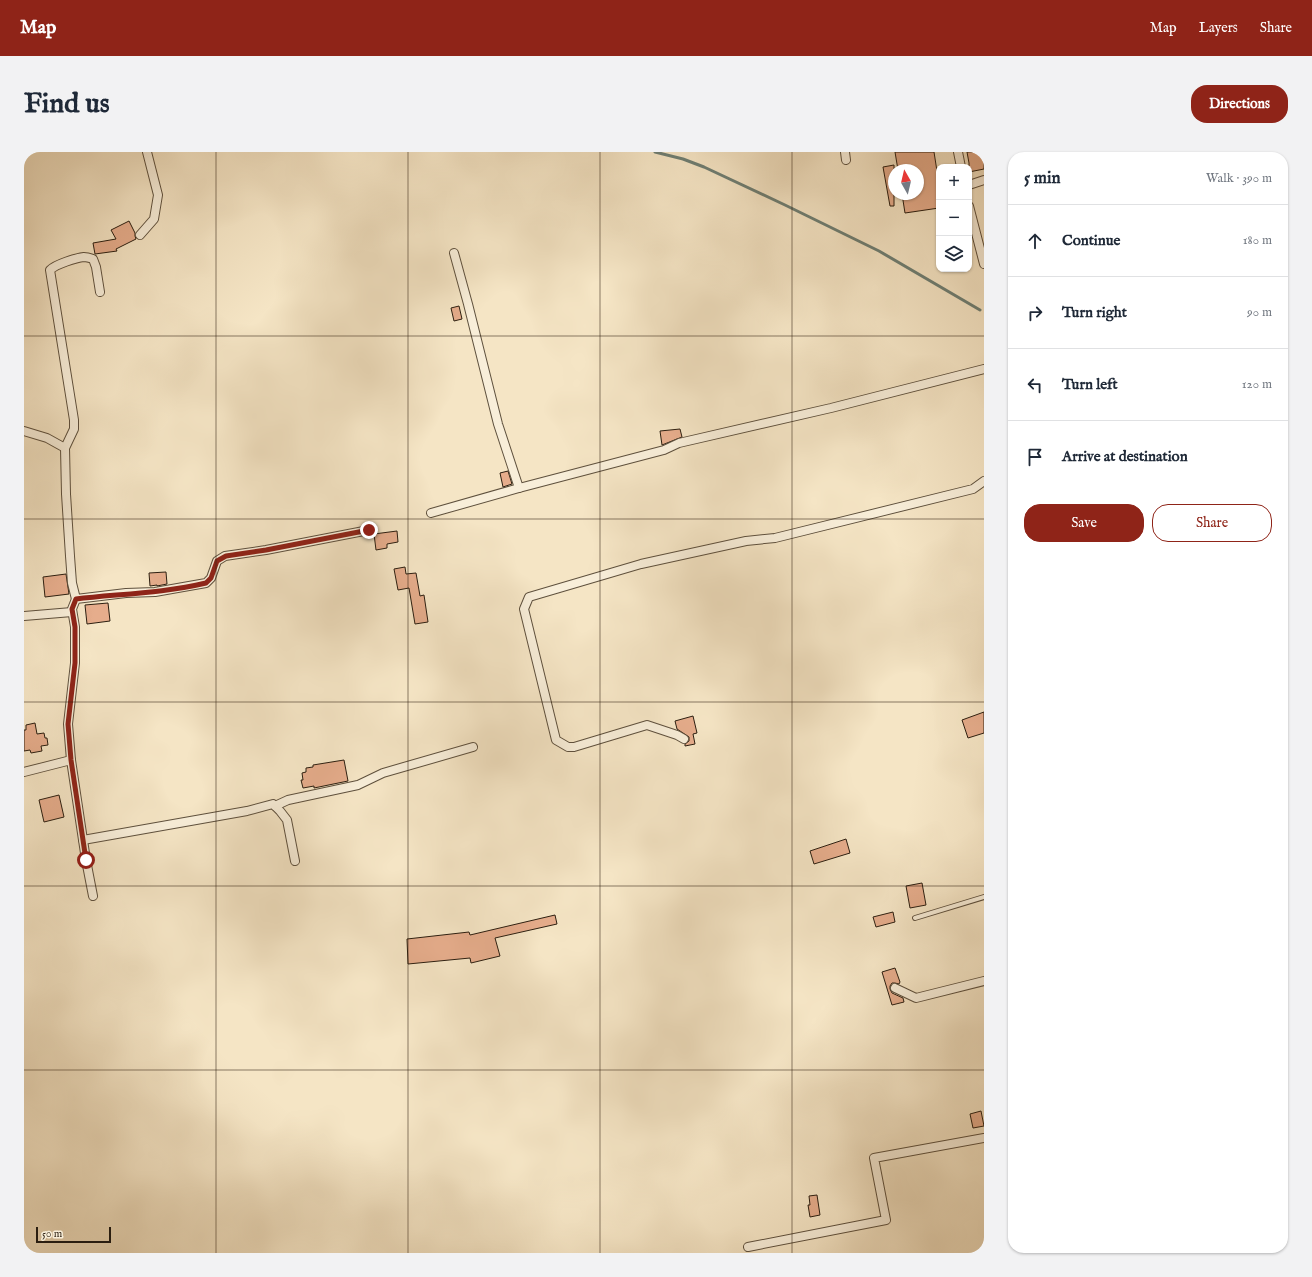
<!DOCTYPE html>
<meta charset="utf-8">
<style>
:root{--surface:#fff;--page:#f2f2f3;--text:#1f2937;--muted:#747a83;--line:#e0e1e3;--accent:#8f2418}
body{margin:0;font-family:"IM FELL English",serif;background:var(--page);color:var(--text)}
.controls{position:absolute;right:12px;top:12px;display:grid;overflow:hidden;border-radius:8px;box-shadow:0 1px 3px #0004}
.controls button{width:36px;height:36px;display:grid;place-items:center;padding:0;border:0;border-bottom:1px solid var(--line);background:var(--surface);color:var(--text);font:20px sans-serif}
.compass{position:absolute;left:864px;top:12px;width:36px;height:36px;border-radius:50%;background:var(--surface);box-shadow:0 1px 3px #0004;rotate:352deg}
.scale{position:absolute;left:12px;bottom:10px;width:75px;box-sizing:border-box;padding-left:4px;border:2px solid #2b1e10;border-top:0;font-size:11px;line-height:14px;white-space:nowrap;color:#2b1e10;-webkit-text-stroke:3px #f8eed9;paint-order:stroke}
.stop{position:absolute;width:12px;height:12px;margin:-9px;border:3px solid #8f2418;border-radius:50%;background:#fff}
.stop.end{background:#8f2418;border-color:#fff;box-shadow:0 1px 4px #0008}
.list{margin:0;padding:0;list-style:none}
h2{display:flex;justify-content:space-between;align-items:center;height:52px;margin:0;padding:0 16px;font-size:17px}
h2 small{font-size:13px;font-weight:400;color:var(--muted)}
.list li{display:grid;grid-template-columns:26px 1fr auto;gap:12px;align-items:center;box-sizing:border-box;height:72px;padding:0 16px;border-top:1px solid var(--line)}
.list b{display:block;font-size:15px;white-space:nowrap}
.list em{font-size:13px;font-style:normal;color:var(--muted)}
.actions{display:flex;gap:8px;padding:12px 16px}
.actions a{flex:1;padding:9px 0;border:1px solid var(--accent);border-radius:16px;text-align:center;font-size:14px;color:var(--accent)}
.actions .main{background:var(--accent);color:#fff}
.icon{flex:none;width:22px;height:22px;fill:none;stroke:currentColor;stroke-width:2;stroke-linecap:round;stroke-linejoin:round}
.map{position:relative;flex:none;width:960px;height:1101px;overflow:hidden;border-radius:16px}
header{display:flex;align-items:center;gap:24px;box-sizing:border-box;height:56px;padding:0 20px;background:var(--accent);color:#fff}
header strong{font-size:19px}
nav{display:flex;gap:22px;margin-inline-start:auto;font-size:14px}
.intro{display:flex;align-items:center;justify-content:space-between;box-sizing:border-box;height:96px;padding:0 24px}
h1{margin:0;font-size:28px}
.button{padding:10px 18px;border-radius:16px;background:var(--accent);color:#fff;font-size:14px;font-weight:700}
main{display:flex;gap:24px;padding:0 24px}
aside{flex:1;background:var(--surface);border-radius:16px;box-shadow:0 1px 3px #0004}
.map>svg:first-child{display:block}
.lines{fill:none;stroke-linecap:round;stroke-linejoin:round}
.stream{stroke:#6f7f74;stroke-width:3}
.building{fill:#e6ad8c;stroke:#2b1e10}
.lane-casing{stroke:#5e503d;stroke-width:6}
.street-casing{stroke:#5e503d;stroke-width:10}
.lane{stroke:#f8eed9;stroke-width:4}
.street{stroke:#f8eed9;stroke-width:8}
.route{stroke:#8f2418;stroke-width:5}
.grid{fill:none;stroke:#2b1e10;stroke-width:1;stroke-opacity:0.55}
</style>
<header>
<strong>Map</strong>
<nav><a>Map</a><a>Layers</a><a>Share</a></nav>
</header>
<div class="intro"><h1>Find us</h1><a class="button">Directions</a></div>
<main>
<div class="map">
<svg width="960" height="1101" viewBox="0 0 960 1101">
<rect width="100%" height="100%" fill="#f5e5c5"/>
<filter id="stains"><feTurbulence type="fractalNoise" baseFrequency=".005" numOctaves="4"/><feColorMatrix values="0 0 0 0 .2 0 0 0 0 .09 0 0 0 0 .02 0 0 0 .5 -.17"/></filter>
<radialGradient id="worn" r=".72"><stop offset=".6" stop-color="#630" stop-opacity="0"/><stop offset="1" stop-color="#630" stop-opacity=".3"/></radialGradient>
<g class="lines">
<path class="stream" d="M631,0L659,7L680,15L761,53L855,99L956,158"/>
</g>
<g class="building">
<path d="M871,0H910L915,32V56L881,61L878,42H894V18H874Z"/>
<path d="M943,0H960V17L945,20V11Z"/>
<path d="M870,13V54H866L859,15Z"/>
<path d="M105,69L111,81V84L112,87L92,97L93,99L71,102L69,91L92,87L87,78Z"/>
<path d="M435,154L438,167L430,169L427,156Z"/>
<path d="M656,277L658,285L638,293L636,279Z"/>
<path d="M484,319L488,332L479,335L476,321Z"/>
<path d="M373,379L374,390L363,392V396L352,398L350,382Z"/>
<path d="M381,415L382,422L392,421L396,444L400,443L404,470L391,472L385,436L374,438L370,417Z"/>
<path d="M142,420L143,432L133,434V433L126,434L125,421Z"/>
<path d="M42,422L45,442L21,445L19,425Z"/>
<path d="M84,451L86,469L63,472L61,453Z"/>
<path d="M960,560V581L944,586L938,568Z"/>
<path d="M669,564L673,581L669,582L671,592L661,594V592L665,589V585L653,577L651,569Z"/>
<path d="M11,571L13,582L20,581L21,586H23L24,593L17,594L18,599L7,601L6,598L0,599V578H2V573Z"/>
<path d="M320,608L324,629L290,636V634L279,636L277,628H279L278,621L282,620V616L289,615V613Z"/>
<path d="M35,643L40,665L20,670L15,648Z"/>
<path d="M822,687L826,701L790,712L786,699Z"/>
<path d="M898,731L902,753L886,756L882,734Z"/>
<path d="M869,760L871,770L852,775L849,765Z"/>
<path d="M531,763L533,772L471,786L476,804L447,811L446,806L384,812L383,787L445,780L446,783Z"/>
<path d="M871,816L876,830L875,832L871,831H868L866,834V837L868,841L879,846L880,850L868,853L858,820Z"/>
<path d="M957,959L960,974L949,976L946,962Z"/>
<path d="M793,1043L796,1063L786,1065L784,1053H786L785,1044Z"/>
</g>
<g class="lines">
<g class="lane-casing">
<path id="lane" d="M891,766L960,745"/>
</g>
<g class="street-casing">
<g id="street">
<path d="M821,0L822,8"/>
<path d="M934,0L937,15"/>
<path d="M945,33L960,28"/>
<path d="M945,54L960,112"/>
<path d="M116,83L130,67L134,43L123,0"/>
<path d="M430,101L444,152L474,272L495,336"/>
<path d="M0,279L23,286L41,296"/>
<path d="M407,361L495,336L640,298L655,291L807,256L960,217"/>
<path d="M52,447L48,431L46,404L42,342L41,296L50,277V268L26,118C32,112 52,106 60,105C63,105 66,106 69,107L72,115L76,140"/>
<path d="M0,464L48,460"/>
<path d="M660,587L653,583L623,573L550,595H544L532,588L500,457L505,445L617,412L722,389L751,386L949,337L960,329"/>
<path d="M0,620L47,608"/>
<path d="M251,654L264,648L334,633L359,621L449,595"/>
<path d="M59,688L223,659L249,652L256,659L263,668L271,709"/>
<path d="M69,744L62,708L47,608L44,572L51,511V475L48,457L52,447L102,441L131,440L182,431L187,426L193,409L201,404L242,398L345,378"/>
<path d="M871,836L892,846L960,829"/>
<path d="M724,1095L862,1068L850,1006L960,986"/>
</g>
</g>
<use href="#lane" class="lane"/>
<use href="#street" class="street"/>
</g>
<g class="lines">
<path class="route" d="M62,708L47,608L44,572L51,511V475L48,457L52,447C95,442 140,441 182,431L187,426L193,409L202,404L242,398L345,378"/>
</g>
<path class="grid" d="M192,0V1101M384,0V1101M576,0V1101M768,0V1101M0,184H960M0,367H960M0,550H960M0,734H960M0,918H960"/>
<rect width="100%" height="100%" filter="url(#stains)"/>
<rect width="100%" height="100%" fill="url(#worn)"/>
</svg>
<div class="controls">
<button>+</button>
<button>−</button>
<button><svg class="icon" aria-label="layers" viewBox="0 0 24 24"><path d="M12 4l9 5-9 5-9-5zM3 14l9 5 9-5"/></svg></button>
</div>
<svg class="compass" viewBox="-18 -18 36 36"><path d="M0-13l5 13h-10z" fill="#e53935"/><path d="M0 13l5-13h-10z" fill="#747a83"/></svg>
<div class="scale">50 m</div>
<div class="stop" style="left:62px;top:708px"></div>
<div class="stop end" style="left:345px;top:378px"></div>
</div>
<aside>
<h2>5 min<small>Walk · 390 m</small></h2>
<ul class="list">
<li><svg class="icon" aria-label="ahead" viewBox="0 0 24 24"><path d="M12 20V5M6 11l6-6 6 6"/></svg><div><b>Continue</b></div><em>180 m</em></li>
<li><svg class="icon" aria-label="right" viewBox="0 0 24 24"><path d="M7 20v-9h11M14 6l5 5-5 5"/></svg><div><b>Turn right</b></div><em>90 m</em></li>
<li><svg class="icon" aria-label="left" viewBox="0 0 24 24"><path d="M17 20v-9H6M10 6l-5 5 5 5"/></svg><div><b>Turn left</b></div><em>120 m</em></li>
<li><svg class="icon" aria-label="arrive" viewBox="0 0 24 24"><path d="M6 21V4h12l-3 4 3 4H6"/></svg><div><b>Arrive at destination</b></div></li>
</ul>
<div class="actions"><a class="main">Save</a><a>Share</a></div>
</aside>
</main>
